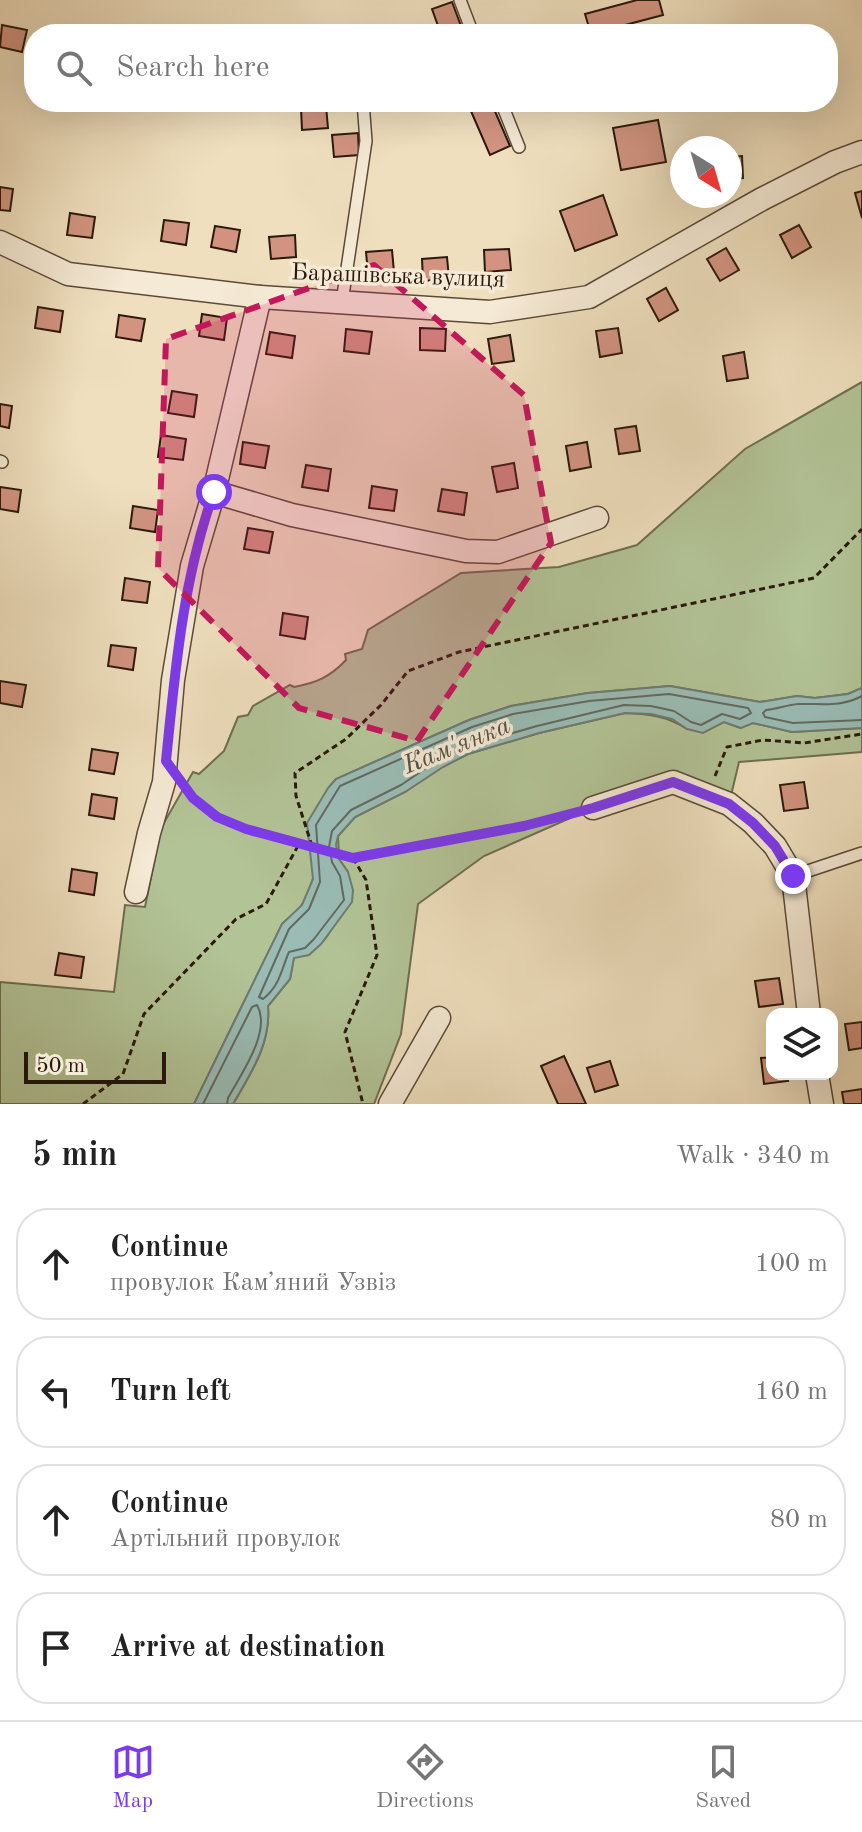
<!DOCTYPE html>
<meta charset="utf-8">
<style>
:root{--surface:#fff;--page:#f2f2f2;--text:#222;--muted:#767676;--line:#e0e0e0;--accent:#7c3aed}
body{margin:0;font-family:"Old Standard TT",serif;background:var(--page);color:var(--text)}
.controls{position:absolute;right:24px;bottom:24px;display:grid;overflow:hidden;border-radius:16px;box-shadow:0 8px 32px #0002}
.controls button{width:72px;height:72px;display:grid;place-items:center;padding:0;border:0;border-bottom:2px solid var(--line);background:var(--surface);color:var(--text);font:40px sans-serif}
.compass{position:absolute;left:670px;top:136px;width:72px;height:72px;border-radius:50%;background:var(--surface);box-shadow:0 8px 32px #0002;rotate:143deg}
.scale{position:absolute;left:24px;bottom:20px;width:142px;box-sizing:border-box;padding-left:8px;border:4px solid #2b190c;border-top:0;font-size:22px;line-height:28px;white-space:nowrap;color:#2b190c;-webkit-text-stroke:6px #f5ead5;paint-order:stroke}
.stop{position:absolute;width:24px;height:24px;margin:-18px;border:6px solid #7c3aed;border-radius:50%;background:#fff}
.stop.end{background:#7c3aed;border-color:#fff;box-shadow:0 2px 8px #0008}
.list{margin:0;padding:0;list-style:none}
h2{display:flex;justify-content:space-between;align-items:center;height:104px;margin:0;padding:0 32px;font-size:34px}
h2 small{font-size:26px;font-weight:400;color:var(--muted)}
.list li{display:grid;grid-template-columns:52px 1fr auto;gap:24px;align-items:center;box-sizing:border-box;height:112px;margin:0 16px 16px;padding:0 16px;border:2px solid var(--line);border-radius:32px}
.list b{display:block;font-size:30px;white-space:nowrap}
.list p{margin:0;font-size:26px;white-space:nowrap;color:var(--muted)}
.list em{font-size:26px;font-style:normal;color:var(--muted)}
.icon{flex:none;width:44px;height:44px;fill:none;stroke:currentColor;stroke-width:2;stroke-linecap:round;stroke-linejoin:round}
.map{position:relative;flex:none;width:862px;height:1104px;overflow:hidden}
.search{position:absolute;background:var(--surface);box-shadow:0 8px 32px #0002;left:24px;right:24px;top:24px;height:88px;display:flex;align-items:center;gap:20px;box-sizing:border-box;padding:0 28px;border-radius:32px;color:var(--muted);font-size:30px}
.sheet{height:616px;background:var(--surface)}
nav{display:flex;justify-content:space-around;align-items:center;box-sizing:border-box;height:112px;border-top:2px solid var(--line);background:var(--surface);font-size:22px;color:var(--muted)}
nav a{display:grid;justify-items:center;gap:4px}
nav .on{color:var(--accent)}
.map>svg:first-child{display:block}
.green{fill:#b2c396;stroke:#6e6e51;stroke-width:2}
.water{fill:#9abcb5;stroke:#6e7b71;stroke-width:2}
.lines{fill:none;stroke-linecap:round;stroke-linejoin:round}
.shore{stroke:#626a60;stroke-width:2}
.building{fill:#d29481;stroke:#2b190c;stroke-width:2}
.service-casing{stroke:#5c4a38;stroke-width:14}
.minor-casing{stroke:#5c4a38;stroke-width:25}
.path{stroke:#2b190c;stroke-width:3;stroke-dasharray:6 4;stroke-linecap:butt}
.service{stroke:#f5ead5;stroke-width:11}
.minor{stroke:#f5ead5;stroke-width:22}
.route{stroke:#7c3aed;stroke-width:10}
.marked{fill:#c2185b;fill-opacity:0.2;stroke:#c2185b;stroke-width:6;stroke-dasharray:16 10;stroke-linejoin:round}
.labels{text-anchor:middle;dominant-baseline:central;stroke-width:7;stroke-linejoin:round;paint-order:stroke}
.street-label{font-size:24px;fill:#2b190c;stroke:#f5ead5}
.water-label{font-size:26px;font-style:italic;fill:#525247;stroke:#f5ead5}
</style>
<div class="map">
<svg width="862" height="1104" viewBox="0 0 862 1104">
<rect width="100%" height="100%" fill="#efdfbe"/>
<filter id="stains"><feTurbulence type="fractalNoise" baseFrequency=".0025" numOctaves="4"/><feColorMatrix values="0 0 0 0 .2 0 0 0 0 .09 0 0 0 0 .02 0 0 0 .5 -.17"/></filter>
<radialGradient id="worn" r=".72"><stop offset=".6" stop-color="#630" stop-opacity="0"/><stop offset="1" stop-color="#630" stop-opacity=".3"/></radialGradient>
<g class="green">
<path d="M862,382V688L848,694L815,698L797,696L760,702L670,686L588,693L511,706L469,720L336,779C302,813 329,869 301,906C296,913 288,918 282,924L194,1104H0V982L114,992L125,905L145,907L161,828L193,772L199,774L224,751L238,717L248,715L253,706L290,685L294,687C316,683 330,677 346,660L345,654L362,649L368,630L461,573L559,567L637,545L745,449Z"/>
<path d="M625,713C649,714 667,716 687,729L724,722L740,728L753,723L792,732L862,728V752L739,762L729,804L672,783L593,808L484,856L418,904L401,1034L374,1104H233C251,1073 271,1044 268,1006L290,979L294,957C335,951 340,905 348,872L339,859L338,836L355,817L405,792L442,767L468,754L539,733Z"/>
</g>
<path class="water" d="M670,686L760,702L797,696L815,698L848,694L862,688V728L792,732L753,723L741,728L724,722L703,733L687,729L672,719L651,714L625,713L539,733L468,754L443,767L405,792L355,817L338,836L336,845L339,859L348,872L353,890L352,902L321,944L309,955L294,958L290,979L268,1006C271,1044 251,1072 233,1104H194L282,924L302,905L313,879L307,823L328,788L336,779L469,720L511,706L588,693Z"/>
<g class="lines">
<g class="shore">
<path d="M669,694L748,708L751,713L740,719L722,714L701,725L691,722L674,711L651,706L624,705L537,726L464,747L438,760L401,785L351,810L332,831L329,847L332,862L340,876L344,900L314,939L305,948L289,952C281,970 280,986 263,999L259,997L289,929L309,909L320,882L316,825L340,786L472,727L513,714L589,701Z"/>
<path d="M862,696C839,708 822,703 798,704C787,705 777,709 766,710L763,713L765,717L793,723L862,720"/>
<path d="M203,1104L252,1007L257,1005C272,1031 241,1074 228,1098L227,1104"/>
</g>
</g>
<g class="building">
<path d="M637,0H659L663,15L591,34L585,14Z"/>
<path d="M452,2L464,34H441L432,9Z"/>
<path d="M2,25L27,30L22,52L0,47Z"/>
<path d="M467,102H491L510,146L490,155Z"/>
<path d="M326,106L328,128L302,130L301,108Z"/>
<path d="M658,120L666,162L621,170L613,128Z"/>
<path d="M358,133L359,155L334,157L332,135Z"/>
<path d="M742,156L743,178L730,179V157Z"/>
<path d="M0,187L13,189L10,211L0,210Z"/>
<path d="M862,191V218L855,193Z"/>
<path d="M603,195L617,235L575,251L560,211Z"/>
<path d="M70,213L95,217L92,238L67,235Z"/>
<path d="M164,220L189,223L186,245L161,241Z"/>
<path d="M799,225L811,247L792,258L780,235Z"/>
<path d="M215,226L240,230L236,252L211,247Z"/>
<path d="M295,235L296,257L271,259L269,237Z"/>
<path d="M726,248L739,270L720,281L707,259Z"/>
<path d="M509,249L511,270L485,272L484,250Z"/>
<path d="M392,250L394,272L368,274L366,252Z"/>
<path d="M447,257L449,279L423,281L422,259Z"/>
<path d="M666,288L678,310L659,321L647,299Z"/>
<path d="M38,307L63,311L60,332L35,328Z"/>
<path d="M202,314L227,318L224,340L199,336Z"/>
<path d="M119,315L145,319L141,341L116,337Z"/>
<path d="M420,328L446,329L445,351L420,350Z"/>
<path d="M618,328L622,353L600,357L596,331Z"/>
<path d="M346,329L372,332L369,354L344,351Z"/>
<path d="M270,332L295,336L292,358L266,354Z"/>
<path d="M510,335L514,361L492,364L488,339Z"/>
<path d="M744,352L748,378L727,381L723,356Z"/>
<path d="M172,391L197,395L194,417L168,413Z"/>
<path d="M0,404L12,406L9,428L0,426Z"/>
<path d="M636,426L640,451L619,454L615,429Z"/>
<path d="M161,435L186,439L183,460L158,457Z"/>
<path d="M243,442L269,446L265,468L240,464Z"/>
<path d="M587,442L591,467L570,471L566,446Z"/>
<path d="M514,463L518,488L497,492L492,467Z"/>
<path d="M306,465L331,469L328,491L302,487Z"/>
<path d="M372,486L397,490L394,511L369,508Z"/>
<path d="M0,487L21,490L18,512L0,509Z"/>
<path d="M442,489L467,493L464,515L438,511Z"/>
<path d="M133,506L158,510L155,532L130,528Z"/>
<path d="M248,528L273,532L269,553L244,549Z"/>
<path d="M125,578L150,582L147,603L122,600Z"/>
<path d="M283,613L308,617L305,639L280,635Z"/>
<path d="M111,645L136,648L133,670L108,666Z"/>
<path d="M0,681L26,685L22,707L0,703Z"/>
<path d="M92,749L118,753L114,774L89,770Z"/>
<path d="M804,782L808,808L784,811L780,785Z"/>
<path d="M92,794L117,798L114,819L89,815Z"/>
<path d="M72,869L97,873L94,895L69,891Z"/>
<path d="M59,953L84,957L81,978L55,975Z"/>
<path d="M779,978L783,1004L759,1007L755,981Z"/>
<path d="M862,1022V1048L849,1050L845,1024Z"/>
<path d="M564,1056L586,1104H558L541,1066Z"/>
<path d="M772,1057V1074H787L788,1081L764,1084L761,1058Z"/>
<path d="M610,1061L618,1085L595,1092L587,1068Z"/>
<path d="M862,1089V1104H844L842,1092Z"/>
</g>
<g class="lines">
<g class="service-casing">
<g id="service">
<path d="M460,0L473,34"/>
<path d="M576,34L580,32"/>
<path d="M501,102L519,147"/>
<path d="M342,302L366,141L363,102"/>
<path d="M0,461L2,462"/>
<path d="M793,876L862,853"/>
</g>
</g>
<g class="minor-casing">
<g id="minor">
<path d="M0,242L68,274L260,297L490,312L589,297L762,199L835,162L862,152"/>
<path d="M214,492L292,515L466,551L498,552L597,518"/>
<path d="M593,808L673,782L729,804L753,823L775,846L793,876L809,1014"/>
<path d="M136,892L149,833L164,782L173,680L192,566L214,492L260,297"/>
<path d="M817,1074L822,1104"/>
<path d="M390,1104L439,1018"/>
</g>
</g>
<g class="path">
<path d="M715,776L727,747L763,740L804,743L862,734"/>
<path d="M184,787L193,798L217,817L246,829L353,858L524,826L574,813"/>
<path d="M312,846L296,796L295,773L346,739L381,705L408,671L459,652L814,578L862,529"/>
<path d="M353,858L366,880L377,955L345,1032L363,1104"/>
<path d="M83,1104L123,1074L144,1014L236,919L266,904L299,844"/>
</g>
<use href="#service" class="service"/>
<use href="#minor" class="minor"/>
</g>
<g class="lines">
<path class="route" d="M214,492C183,578 175,671 166,761L193,798L217,817L246,829L353,858L524,826L593,808L673,782L729,804L753,823L775,846L793,876"/>
</g>
<path class="marked" d="M374,265L524,395L551,543L417,741L299,708L158,568L166,339Z"/>
<g class="labels">
<g class="street-label">
<text transform="translate(398 277) rotate(2)">Барашівська вулиця</text>
</g>
<g class="water-label">
<text transform="translate(457 746) rotate(-22)">Кам'янка</text>
</g>
</g>
<rect width="100%" height="100%" filter="url(#stains)"/>
<rect width="100%" height="100%" fill="url(#worn)"/>
</svg>
<div class="controls">
<button><svg class="icon" aria-label="layers" viewBox="0 0 24 24"><path d="M12 4l9 5-9 5-9-5zM3 14l9 5 9-5"/></svg></button>
</div>
<svg class="compass" viewBox="-18 -18 36 36"><path d="M0-13l5 13h-10z" fill="#e53935"/><path d="M0 13l5-13h-10z" fill="#767676"/></svg>
<div class="scale">50 m</div>
<div class="stop" style="left:214px;top:492px"></div>
<div class="stop end" style="left:793px;top:876px"></div>
<div class="search"><svg class="icon" aria-label="search" viewBox="0 0 24 24"><circle cx="10" cy="10" r="6"/><path d="M15 15l6 6"/></svg>Search here</div>
</div>
<section class="sheet">
<h2>5 min<small>Walk · 340 m</small></h2>
<ul class="list">
<li><svg class="icon" aria-label="ahead" viewBox="0 0 24 24"><path d="M12 20V5M6 11l6-6 6 6"/></svg><div><b>Continue</b><p>провулок Камʼяний Узвіз</p></div><em>100 m</em></li>
<li><svg class="icon" aria-label="left" viewBox="0 0 24 24"><path d="M17 20v-9H6M10 6l-5 5 5 5"/></svg><div><b>Turn left</b></div><em>160 m</em></li>
<li><svg class="icon" aria-label="ahead" viewBox="0 0 24 24"><path d="M12 20V5M6 11l6-6 6 6"/></svg><div><b>Continue</b><p>Артільний провулок</p></div><em>80 m</em></li>
<li><svg class="icon" aria-label="arrive" viewBox="0 0 24 24"><path d="M6 21V4h12l-3 4 3 4H6"/></svg><div><b>Arrive at destination</b></div></li>
</ul>
</section>
<nav>
<a class="on"><svg class="icon" aria-label="map" viewBox="0 0 24 24"><path d="M3 6l6-2 6 2 6-2v14l-6 2-6-2-6 2zM9 4v14M15 6v14"/></svg>Map</a>
<a><svg class="icon" aria-label="directions" viewBox="0 0 24 24"><path d="M12 3l9 9-9 9-9-9zM9 14v-3h6M13 9l2 2-2 2"/></svg>Directions</a>
<a><svg class="icon" aria-label="saved" viewBox="0 0 24 24"><path d="M7 4h10v16l-5-4-5 4z"/></svg>Saved</a>
</nav>
